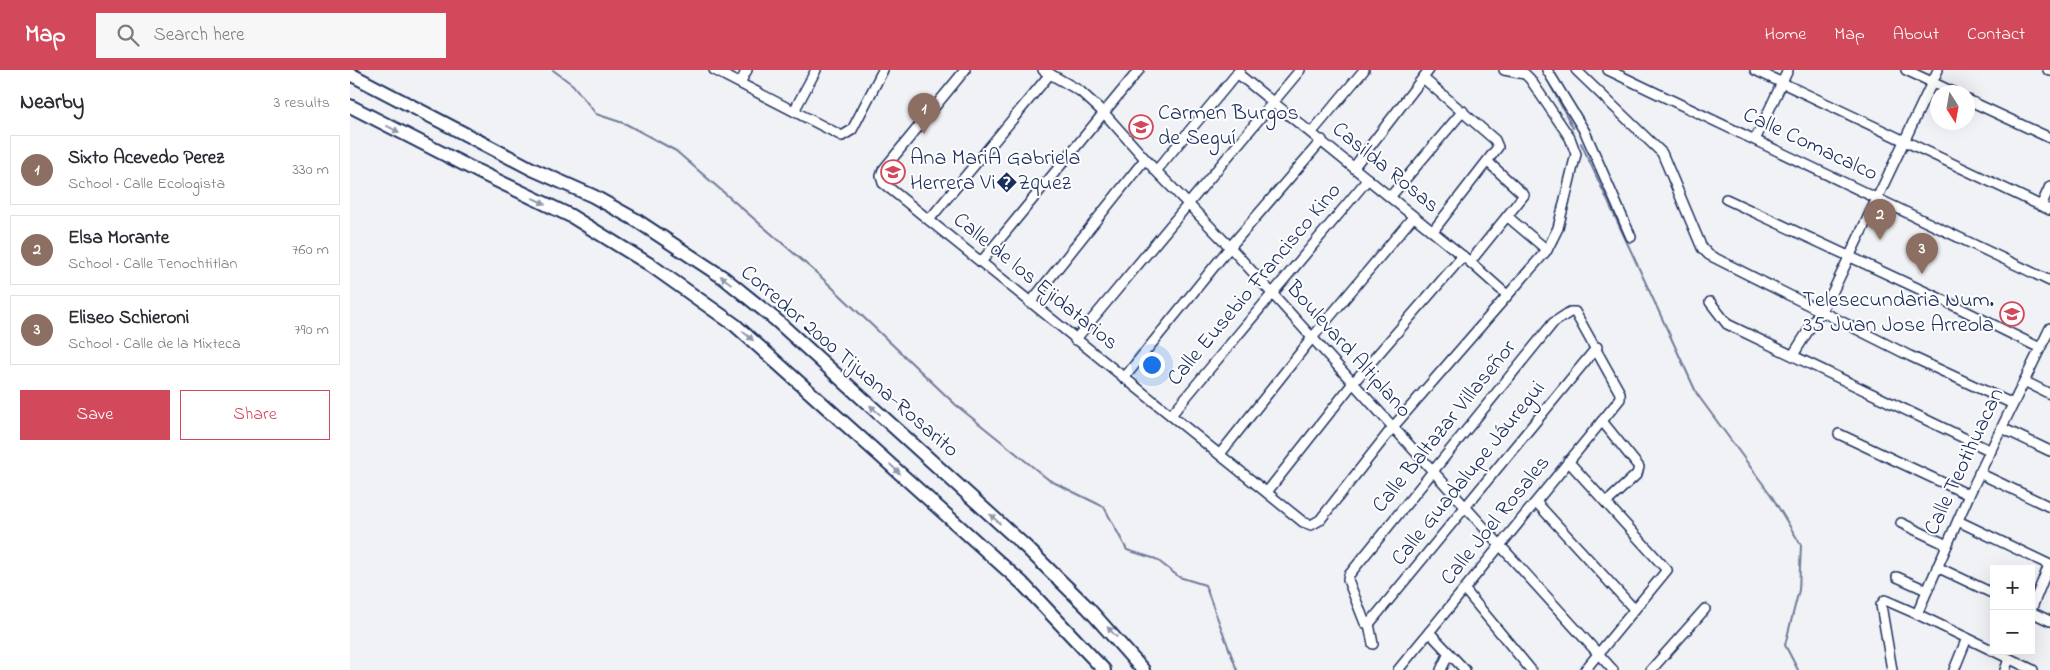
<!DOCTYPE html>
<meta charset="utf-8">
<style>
:root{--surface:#fff;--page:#f7f7f7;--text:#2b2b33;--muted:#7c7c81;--line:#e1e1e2;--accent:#d1495b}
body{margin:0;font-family:"Indie Flower",sans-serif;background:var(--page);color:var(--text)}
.controls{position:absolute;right:15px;bottom:15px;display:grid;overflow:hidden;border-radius:0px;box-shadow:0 5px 20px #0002}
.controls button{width:45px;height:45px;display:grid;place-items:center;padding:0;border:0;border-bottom:1px solid var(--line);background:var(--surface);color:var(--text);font:25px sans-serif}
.compass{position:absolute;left:1580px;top:15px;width:45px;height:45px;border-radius:50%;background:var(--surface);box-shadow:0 5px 20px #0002;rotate:169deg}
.you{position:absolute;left:801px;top:294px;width:18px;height:18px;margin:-12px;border:4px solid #fff;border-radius:50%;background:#1a73e8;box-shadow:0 0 0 8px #1a73e833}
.badge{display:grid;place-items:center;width:32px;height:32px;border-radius:50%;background:var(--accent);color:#fff;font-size:16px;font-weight:700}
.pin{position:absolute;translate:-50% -41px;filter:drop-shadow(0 1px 2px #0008)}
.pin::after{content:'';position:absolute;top:26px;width:18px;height:15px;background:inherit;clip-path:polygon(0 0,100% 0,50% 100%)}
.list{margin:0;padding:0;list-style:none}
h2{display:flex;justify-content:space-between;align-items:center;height:65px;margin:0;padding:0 20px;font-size:21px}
h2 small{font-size:16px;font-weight:400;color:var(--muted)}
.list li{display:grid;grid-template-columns:32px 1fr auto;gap:15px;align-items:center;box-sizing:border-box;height:70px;margin:0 10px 10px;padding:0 10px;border:1px solid var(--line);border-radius:0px}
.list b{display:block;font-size:19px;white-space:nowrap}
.list p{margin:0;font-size:16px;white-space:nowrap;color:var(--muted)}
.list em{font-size:16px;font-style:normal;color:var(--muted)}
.actions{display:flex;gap:10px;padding:15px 20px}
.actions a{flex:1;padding:11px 0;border:1px solid var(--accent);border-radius:0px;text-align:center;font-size:18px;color:var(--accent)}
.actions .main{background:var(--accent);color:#fff}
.icon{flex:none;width:28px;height:28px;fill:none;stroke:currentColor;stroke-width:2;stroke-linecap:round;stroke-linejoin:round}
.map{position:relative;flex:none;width:1700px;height:600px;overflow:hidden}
header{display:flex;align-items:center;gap:30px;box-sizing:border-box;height:70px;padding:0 25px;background:var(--accent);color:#fff}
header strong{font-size:24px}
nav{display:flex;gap:28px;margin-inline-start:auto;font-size:18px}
.search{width:350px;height:45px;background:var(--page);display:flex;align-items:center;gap:12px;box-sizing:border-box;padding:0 18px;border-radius:0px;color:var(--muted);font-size:19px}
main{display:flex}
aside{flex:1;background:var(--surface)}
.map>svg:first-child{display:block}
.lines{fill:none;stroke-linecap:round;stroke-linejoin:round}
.stream{stroke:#707c9a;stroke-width:2}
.minor-casing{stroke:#1b2f5e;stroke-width:12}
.highway-casing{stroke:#1b2f5e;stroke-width:16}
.minor{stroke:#fff;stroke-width:9}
.highway{stroke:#fff;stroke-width:12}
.oneway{fill:#8d97ae}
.labels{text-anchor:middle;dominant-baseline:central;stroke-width:4;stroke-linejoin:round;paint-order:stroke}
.poi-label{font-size:22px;fill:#1b2f5e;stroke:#fff;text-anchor:start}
.street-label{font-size:22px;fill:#1b2f5e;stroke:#fff}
</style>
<header>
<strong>Map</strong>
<div class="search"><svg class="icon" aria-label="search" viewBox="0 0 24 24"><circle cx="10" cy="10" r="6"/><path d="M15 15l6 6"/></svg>Search here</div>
<nav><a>Home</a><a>Map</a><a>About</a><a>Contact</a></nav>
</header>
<main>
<aside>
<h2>Nearby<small>3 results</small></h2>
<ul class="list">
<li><span class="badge" style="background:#8d6e63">1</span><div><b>Sixto Acevedo Perez</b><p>School · Calle Ecologista</p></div><em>330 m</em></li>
<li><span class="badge" style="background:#8d6e63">2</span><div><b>Elsa Morante</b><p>School · Calle Tenochtitlan</p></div><em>760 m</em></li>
<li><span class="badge" style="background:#8d6e63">3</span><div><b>Eliseo Schieroni</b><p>School · Calle de la Mixteca</p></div><em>790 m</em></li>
</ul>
<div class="actions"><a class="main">Save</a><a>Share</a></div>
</aside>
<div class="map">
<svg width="1700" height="600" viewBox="0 0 1700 600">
<rect width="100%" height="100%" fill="#f1f2f5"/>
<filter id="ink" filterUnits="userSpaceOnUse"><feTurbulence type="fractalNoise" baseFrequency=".02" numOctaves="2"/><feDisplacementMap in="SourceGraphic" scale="10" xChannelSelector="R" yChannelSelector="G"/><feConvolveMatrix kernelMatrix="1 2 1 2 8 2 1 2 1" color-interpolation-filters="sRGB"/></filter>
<g filter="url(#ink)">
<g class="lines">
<g class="stream">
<path d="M203,0L223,15L246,44L276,54L326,81L470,206L606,335L699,410L754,437L777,480L806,489L829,507L855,515L887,600"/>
<path d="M1196,7L1223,58"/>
<path d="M1231,73L1347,324L1421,425L1451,475L1449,520L1435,575L1448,600"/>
</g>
<g class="minor-casing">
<g id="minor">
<path d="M364,0L492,66L502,60L533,0"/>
<path d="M615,0L533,100L531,106L533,113L953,452L961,455L970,450L1043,357L1197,180L1208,158L1226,84L1220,68L1180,9L1175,4L1154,0"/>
<path d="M693,0L730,21L754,43L806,101L880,177L1263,600"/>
<path d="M1197,0L1235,62L1281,167"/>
<path d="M1226,0L1312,83L1352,178L1359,185L1560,286L1663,334"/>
<path d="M1258,0L1700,211"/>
<path d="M1405,0L1700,140"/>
<path d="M1556,0L1603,22"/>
<path d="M1698,0L1700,1"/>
<path d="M887,3L1120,192L1157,225"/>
<path d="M1073,8L1145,70L1148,77L1083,161"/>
<path d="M390,13L397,0"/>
<path d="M1618,30L1700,68"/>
<path d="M444,41L466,0"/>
<path d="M962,62L1014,0"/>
<path d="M1405,70L1438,0"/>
<path d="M1004,97L1079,0"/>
<path d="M806,101L890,0"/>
<path d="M1040,127L1113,41"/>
<path d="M1376,129L1595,231L1690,278"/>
<path d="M1691,136L1700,116"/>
<path d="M1158,147L1197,180"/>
<path d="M579,150L700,4"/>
<path d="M631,192L789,0"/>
<path d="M1120,192L1174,125L1138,92"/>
<path d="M1360,232L1377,254L1641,381"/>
<path d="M680,233L795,89"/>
<path d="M725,270L950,0"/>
<path d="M1443,285L1483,221L1588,0"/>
<path d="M774,308L880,177L972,70"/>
<path d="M1674,311L1700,324"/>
<path d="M821,345L1018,109"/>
<path d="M1252,351L1289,397L1287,404L1256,433"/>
<path d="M1652,358L1700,381"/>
<path d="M1489,364L1619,425"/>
<path d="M870,384L962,268L1063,147"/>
<path d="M1218,391L1317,500L1235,600"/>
<path d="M1629,403L1700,437"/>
<path d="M917,422L1003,313L1113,186"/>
<path d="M1186,432L1284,539"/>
<path d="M1608,451L1700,495"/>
<path d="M1551,453L1597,475"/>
<path d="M1587,497L1644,524"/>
<path d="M1547,507L1576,520"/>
<path d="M1115,520L1181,600"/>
<path d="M1681,540L1699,495"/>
<path d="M1681,542L1700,551"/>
<path d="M1567,544L1619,425L1700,258"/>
<path d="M1019,554L1015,553L998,510L999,505L1203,253L1220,242H1225L1270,323V329L1048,600"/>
<path d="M1019,554L1247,277"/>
<path d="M1019,554L1023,574"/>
<path d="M1079,562L1115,600"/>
<path d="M1091,600L1099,583"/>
<path d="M1301,600L1355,539"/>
<path d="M1542,600L1531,535L1535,530L1567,544L1683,600"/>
<path d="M1604,600L1617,568"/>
<path d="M1655,600L1659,589"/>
</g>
</g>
<g class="highway-casing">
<g id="highway">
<path d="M0,4L182,99L243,126L286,150L374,208L426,250L676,477L738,538L793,600"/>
<path d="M0,36L127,101L221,146L299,194L385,255L672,513L754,600"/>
</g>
</g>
<use href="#minor" class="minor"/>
<use href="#highway" class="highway"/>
</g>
<defs><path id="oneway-solid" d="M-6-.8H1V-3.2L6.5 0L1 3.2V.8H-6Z" transform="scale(1.25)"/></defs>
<g class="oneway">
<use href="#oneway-solid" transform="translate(43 59) rotate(27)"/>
<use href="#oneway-solid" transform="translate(189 131) rotate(25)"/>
<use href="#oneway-solid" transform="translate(376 210) rotate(-143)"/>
<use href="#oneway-solid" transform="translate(398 266) rotate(40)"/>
<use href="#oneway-solid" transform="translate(525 340) rotate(-138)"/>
<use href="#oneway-solid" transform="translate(545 399) rotate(43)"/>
<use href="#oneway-solid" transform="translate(645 449) rotate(-137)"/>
<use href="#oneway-solid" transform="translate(762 562) rotate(-133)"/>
</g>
</g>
<defs>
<g id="school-ring" transform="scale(1.25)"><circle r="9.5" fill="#fff" stroke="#d1495b" stroke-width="1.5"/><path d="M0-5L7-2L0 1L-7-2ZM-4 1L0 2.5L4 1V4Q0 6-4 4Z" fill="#d1495b"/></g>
</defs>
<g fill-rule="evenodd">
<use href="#school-ring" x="791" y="57"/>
<use href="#school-ring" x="543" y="102"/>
<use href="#school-ring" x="1662" y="244"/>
</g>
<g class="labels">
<g class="poi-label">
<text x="808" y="44">Carmen Burgos<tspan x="808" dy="25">de Seguí</tspan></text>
<text x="560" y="89">Ana MariA Gabriela<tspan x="560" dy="25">Herrera Vi�Zquez</tspan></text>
<text x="1644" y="231" text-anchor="end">Telesecundaria Num.<tspan x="1644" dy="25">35 Juan Jose Arreola</tspan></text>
</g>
<g class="street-label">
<text transform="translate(1460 75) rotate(25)">Calle Comacalco</text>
<text transform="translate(1035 98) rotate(39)">Casilda Rosas</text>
<text transform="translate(685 212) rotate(39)">Calle de los Ejidatarios</text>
<text transform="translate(905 215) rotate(-50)">Calle Eusebio Francisco Kino</text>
<text transform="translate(998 280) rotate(48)">Boulevard Altiplano</text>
<text transform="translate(499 292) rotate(41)">Corredor 2000 Tijuana-Rosarito</text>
<text transform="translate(1095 357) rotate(-51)">Calle Baltazar Villaseñor</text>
<text transform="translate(1615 392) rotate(-65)">Calle Teotihuacan</text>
<text transform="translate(1119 404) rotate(-51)">Calle Guadalupe Jáuregui</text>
<text transform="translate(1146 451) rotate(-51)">Calle Joel Rosales</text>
</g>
</g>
</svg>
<div class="controls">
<button>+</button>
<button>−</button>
</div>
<svg class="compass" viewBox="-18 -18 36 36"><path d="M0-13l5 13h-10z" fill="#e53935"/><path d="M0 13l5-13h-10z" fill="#7c7c81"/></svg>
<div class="you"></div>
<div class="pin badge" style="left:574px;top:64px;background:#8d6e63">1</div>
<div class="pin badge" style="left:1530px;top:170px;background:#8d6e63">2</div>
<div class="pin badge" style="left:1572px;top:204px;background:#8d6e63">3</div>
</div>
</main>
